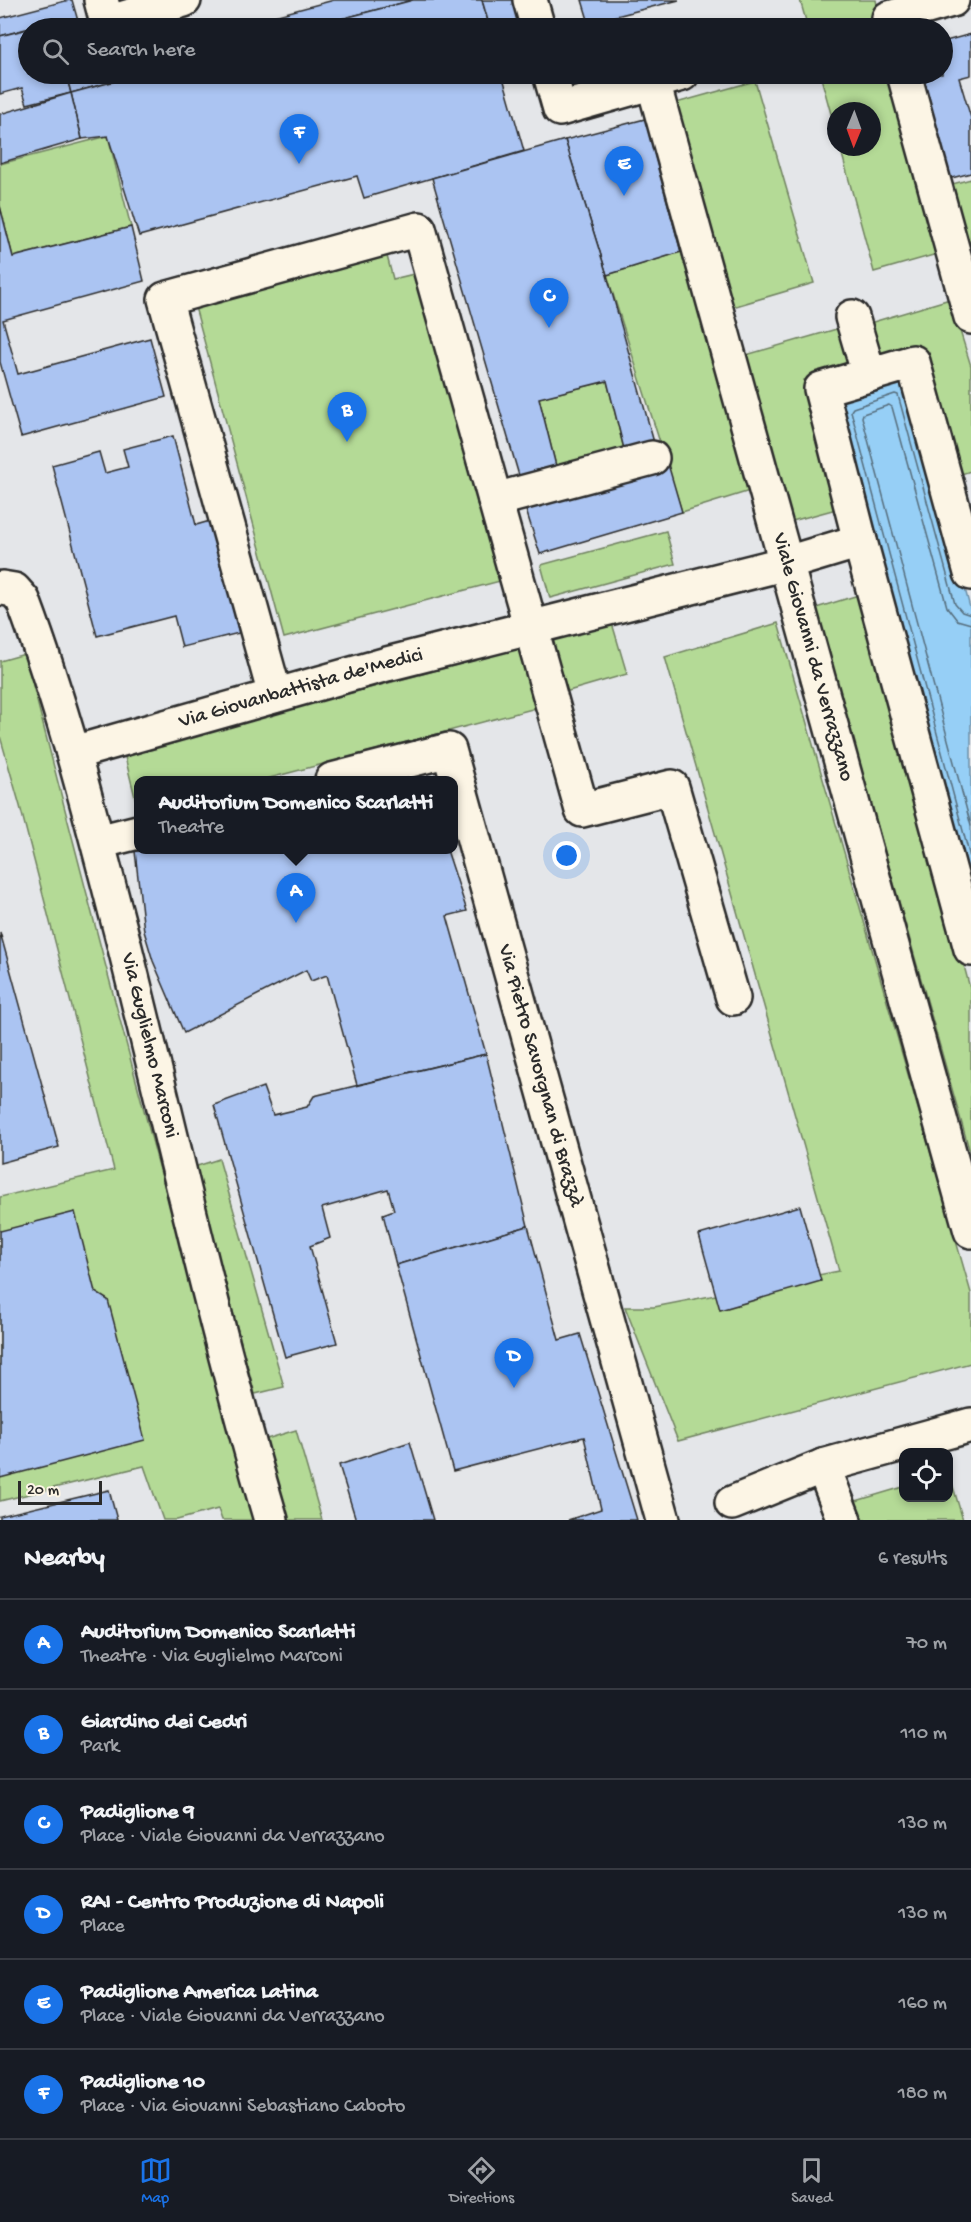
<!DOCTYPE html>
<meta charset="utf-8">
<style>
:root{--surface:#171b24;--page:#20242c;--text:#f1f3f6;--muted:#9ea1a6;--line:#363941;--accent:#1a73e8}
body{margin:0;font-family:"Gochi Hand",sans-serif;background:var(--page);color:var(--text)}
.controls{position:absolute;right:18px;bottom:18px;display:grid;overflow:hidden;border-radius:12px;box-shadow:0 3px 9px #0003}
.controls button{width:54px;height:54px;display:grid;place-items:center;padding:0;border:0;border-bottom:2px solid var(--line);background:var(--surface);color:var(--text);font:30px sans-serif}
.compass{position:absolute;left:827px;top:102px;width:54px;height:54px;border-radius:50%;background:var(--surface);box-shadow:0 3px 9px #0003;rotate:181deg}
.scale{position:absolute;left:18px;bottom:15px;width:84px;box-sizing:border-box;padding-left:6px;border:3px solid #2b2b2b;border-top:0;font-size:16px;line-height:21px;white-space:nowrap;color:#2b2b2b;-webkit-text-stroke:4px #fcf5e5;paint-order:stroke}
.you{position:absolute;left:567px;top:856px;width:21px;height:21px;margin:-15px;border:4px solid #fff;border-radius:50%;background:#1a73e8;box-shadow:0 0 0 9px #1a73e833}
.badge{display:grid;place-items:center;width:39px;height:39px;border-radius:50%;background:var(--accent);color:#fff;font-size:20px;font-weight:700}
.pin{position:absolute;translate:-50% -50px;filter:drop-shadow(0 2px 3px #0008)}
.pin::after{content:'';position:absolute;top:32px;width:21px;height:18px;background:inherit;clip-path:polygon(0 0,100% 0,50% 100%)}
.popup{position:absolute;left:134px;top:776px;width:324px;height:78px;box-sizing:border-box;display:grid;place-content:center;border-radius:12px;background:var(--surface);filter:drop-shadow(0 2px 4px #0005);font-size:20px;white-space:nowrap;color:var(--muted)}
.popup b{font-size:22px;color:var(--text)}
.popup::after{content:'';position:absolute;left:50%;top:100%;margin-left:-12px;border:12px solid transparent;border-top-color:var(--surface)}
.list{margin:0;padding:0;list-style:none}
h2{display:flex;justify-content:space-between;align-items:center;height:78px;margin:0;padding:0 24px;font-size:26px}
h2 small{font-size:20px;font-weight:400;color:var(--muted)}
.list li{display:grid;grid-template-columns:39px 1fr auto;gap:18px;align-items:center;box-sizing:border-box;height:90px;padding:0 24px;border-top:2px solid var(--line)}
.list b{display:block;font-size:22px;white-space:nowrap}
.list p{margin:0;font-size:20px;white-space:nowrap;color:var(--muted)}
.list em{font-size:20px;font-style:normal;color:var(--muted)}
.icon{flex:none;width:33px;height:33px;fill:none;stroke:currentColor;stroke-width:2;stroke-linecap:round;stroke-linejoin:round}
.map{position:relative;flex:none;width:971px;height:1520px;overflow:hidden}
.search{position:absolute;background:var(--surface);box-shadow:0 3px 9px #0003;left:18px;right:18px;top:18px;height:66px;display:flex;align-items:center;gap:15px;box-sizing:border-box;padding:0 21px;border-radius:33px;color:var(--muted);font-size:22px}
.sheet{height:618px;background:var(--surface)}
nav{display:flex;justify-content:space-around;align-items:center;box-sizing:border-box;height:84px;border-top:2px solid var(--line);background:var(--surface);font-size:16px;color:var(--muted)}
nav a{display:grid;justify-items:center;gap:3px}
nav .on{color:var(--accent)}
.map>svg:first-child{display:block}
.green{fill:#b4da96;stroke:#708260;stroke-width:1.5}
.water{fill:#96cff6;stroke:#6b8da5;stroke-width:1.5}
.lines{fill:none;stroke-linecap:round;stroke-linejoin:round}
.shore{stroke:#566d7c;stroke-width:1.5}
.building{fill:#abc4f2;stroke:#2b2b2b;stroke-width:1.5}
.minor-casing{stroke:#2b2b2b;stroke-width:38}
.minor{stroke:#fcf5e5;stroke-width:33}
.labels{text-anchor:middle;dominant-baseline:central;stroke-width:5;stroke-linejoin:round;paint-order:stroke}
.street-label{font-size:21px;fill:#2b2b2b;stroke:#fcf5e5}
</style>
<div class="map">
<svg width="971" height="1520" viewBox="0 0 971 1520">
<rect width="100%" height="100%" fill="#e4e6e9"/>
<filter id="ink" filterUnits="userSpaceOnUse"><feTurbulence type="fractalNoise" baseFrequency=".0167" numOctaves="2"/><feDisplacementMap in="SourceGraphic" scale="12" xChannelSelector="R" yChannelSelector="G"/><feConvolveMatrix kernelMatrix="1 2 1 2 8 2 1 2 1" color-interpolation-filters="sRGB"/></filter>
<g filter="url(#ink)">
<g class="green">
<path d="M800,0H876L882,28H808Z"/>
<path d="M820,74H895L944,252L874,272L840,147H872V111H836V132Z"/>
<path d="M755,81L814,283L729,308L669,105Z"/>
<path d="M108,136L131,227L13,257L0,206V164Z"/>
<path d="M971,179V284L945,186Z"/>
<path d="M386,252L393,279L418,273L500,581L284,638L194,303Z"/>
<path d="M681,252L756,489L682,512L607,275Z"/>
<path d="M950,299L971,366V471L958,475L874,363L863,325Z"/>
<path d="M847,326L857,365L804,380L840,508L792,521L746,355Z"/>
<path d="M607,381L625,453L557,470L539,398Z"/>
<path d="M666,531L675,564L550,598L541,565Z"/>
<path d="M865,593L971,992V1156L816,608Z"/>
<path d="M612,623L627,674L558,694L543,643Z"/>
<path d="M778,623L971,1293V1363L678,1441L625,1307H654L839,1271L665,657Z"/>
<path d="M524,647L540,707L262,780H138V809L124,753Z"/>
<path d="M25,654C99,944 175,1233 257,1520H222L218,1509L177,1520H163L144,1466L0,1501V1197L114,1170L20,806L0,736V661Z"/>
<path d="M219,1159L284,1387L255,1394L194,1167Z"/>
<path d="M296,1430L322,1520H283L260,1441Z"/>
<path d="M949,1473L963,1520H862L856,1501L903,1487L904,1498H948Z"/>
</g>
<path class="water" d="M907,376L971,611V914L834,399Z"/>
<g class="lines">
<g class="shore">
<path d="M971,615L962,612L955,604L898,395L895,394L853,408L851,411L971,861"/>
<path d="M971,624L957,620L947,607L892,407L889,405L863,414L862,417L971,826"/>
</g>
</g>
<g class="building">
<path d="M69,0H72L80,28H54L52,22L0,36V18Z"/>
<path d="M334,0H413L307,28H229Z"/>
<path d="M413,0H482L490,28H307Z"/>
<path d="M482,0H514L522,28H490Z"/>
<path d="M582,0H679L589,23Z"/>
<path d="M28,29V74H66L71,93L27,104L22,88L0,94V36Z"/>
<path d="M971,34V75L959,78L971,118V173L944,180L913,74H942V42Z"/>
<path d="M66,74H141L71,93Z"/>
<path d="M141,74H502L524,151L364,198L357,176L139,236L108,136L82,139L71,93Z"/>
<path d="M71,93L82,139L0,163V114Z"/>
<path d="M645,119L681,252L607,275L565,140Z"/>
<path d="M565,140L607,275L655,446L625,453L607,381L539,398L557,470L520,479L432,178Z"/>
<path d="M0,206L13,257L131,227L144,281L3,320L18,374L150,338L166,397L21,437L0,362Z"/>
<path d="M173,436L196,525L210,521L239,633L182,647L174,616L97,636L52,465L99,452L105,473L128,467L123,449Z"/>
<path d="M668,464L682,512L540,554L525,507Z"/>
<path d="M212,850H447L467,911L447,916L486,1054L357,1085L327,975L311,981L306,970L184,1033L153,961L144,931L135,851Z"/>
<path d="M0,932L59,1147L0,1163Z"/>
<path d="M486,1054L528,1226L396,1265L383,1214L394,1210L388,1189L322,1208L330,1238L310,1246L337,1343L285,1357L214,1105L263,1087L273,1115L307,1107L314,1096Z"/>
<path d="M800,1206L821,1281L720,1310L699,1235Z"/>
<path d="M75,1212L95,1292L108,1300L145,1440L0,1478V1231Z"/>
<path d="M528,1226L559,1340L580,1334L637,1520H568L601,1509L584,1437L453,1471L396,1265Z"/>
<path d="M410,1442L433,1520H356L339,1465Z"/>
<path d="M109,1490L117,1520H0V1516Z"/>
</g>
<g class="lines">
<g class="minor-casing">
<g id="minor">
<path d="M101,0L107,23L184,0"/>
<path d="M530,0L538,28"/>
<path d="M892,28L889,18L952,0"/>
<path d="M550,74L560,109L682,74"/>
<path d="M904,74L971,317"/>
<path id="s1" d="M653,82L971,1231"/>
<path d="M852,317L869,375"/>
<path d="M495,500L652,458"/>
<path d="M971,573L913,362L821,389L860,541L971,949"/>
<path id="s2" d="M2,588L14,590L23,600C65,712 94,829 124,944C172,1136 215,1330 271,1520"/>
<path d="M275,695L165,299L419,229L582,810L672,787L733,998"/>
<path id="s3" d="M73,753L387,664L787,563L860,541"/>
<path id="s4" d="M332,780L449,750L663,1520"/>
<path d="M98,842L138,832"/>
<path d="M823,1466L844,1520"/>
<path d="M732,1503L823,1466L971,1425"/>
</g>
</g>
<use href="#minor" class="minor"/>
</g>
</g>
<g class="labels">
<g class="street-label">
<text stroke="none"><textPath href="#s1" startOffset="597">Viale Giovanni da Verrazzano</textPath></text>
<text stroke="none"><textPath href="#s3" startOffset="237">Via Giovanbattista de'Medici</textPath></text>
<text stroke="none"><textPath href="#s2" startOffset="489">Via Guglielmo Marconi</textPath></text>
<text stroke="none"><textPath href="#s4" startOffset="459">Via Pietro Savorgnan di Brazzà</textPath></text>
</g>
</g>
</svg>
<div class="controls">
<button><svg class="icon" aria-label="locate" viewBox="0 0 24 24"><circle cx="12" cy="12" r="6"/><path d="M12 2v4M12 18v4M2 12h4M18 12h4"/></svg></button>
</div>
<svg class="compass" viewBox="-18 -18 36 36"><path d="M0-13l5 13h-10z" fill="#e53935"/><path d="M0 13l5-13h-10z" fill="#9ea1a6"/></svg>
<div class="scale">20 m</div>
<div class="you"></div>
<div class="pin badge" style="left:296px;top:923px">A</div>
<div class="popup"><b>Auditorium Domenico Scarlatti</b>Theatre</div>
<div class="pin badge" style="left:347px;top:442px">B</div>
<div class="pin badge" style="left:549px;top:328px">C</div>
<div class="pin badge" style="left:514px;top:1388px">D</div>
<div class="pin badge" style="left:624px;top:196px">E</div>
<div class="pin badge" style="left:299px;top:164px">F</div>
<div class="search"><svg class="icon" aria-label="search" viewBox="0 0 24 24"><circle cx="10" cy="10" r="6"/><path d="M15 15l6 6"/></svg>Search here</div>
</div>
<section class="sheet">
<h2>Nearby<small>6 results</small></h2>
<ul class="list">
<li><span class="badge">A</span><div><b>Auditorium Domenico Scarlatti</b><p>Theatre · Via Guglielmo Marconi</p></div><em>70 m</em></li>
<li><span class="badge">B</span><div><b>Giardino dei Cedri</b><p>Park</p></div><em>110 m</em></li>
<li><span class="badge">C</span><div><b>Padiglione 9</b><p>Place · Viale Giovanni da Verrazzano</p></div><em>130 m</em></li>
<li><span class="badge">D</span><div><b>RAI - Centro Produzione di Napoli</b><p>Place</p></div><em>130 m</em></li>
<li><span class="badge">E</span><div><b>Padiglione America Latina</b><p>Place · Viale Giovanni da Verrazzano</p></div><em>160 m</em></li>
<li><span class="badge">F</span><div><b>Padiglione 10</b><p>Place · Via Giovanni Sebastiano Caboto</p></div><em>180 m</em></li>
</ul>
</section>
<nav>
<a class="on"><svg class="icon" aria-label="map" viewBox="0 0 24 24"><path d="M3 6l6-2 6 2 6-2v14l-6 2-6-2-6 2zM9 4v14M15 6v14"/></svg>Map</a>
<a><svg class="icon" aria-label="directions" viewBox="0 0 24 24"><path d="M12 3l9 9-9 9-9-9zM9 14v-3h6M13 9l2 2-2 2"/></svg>Directions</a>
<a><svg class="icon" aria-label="saved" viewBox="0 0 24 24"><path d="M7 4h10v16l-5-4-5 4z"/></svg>Saved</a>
</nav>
